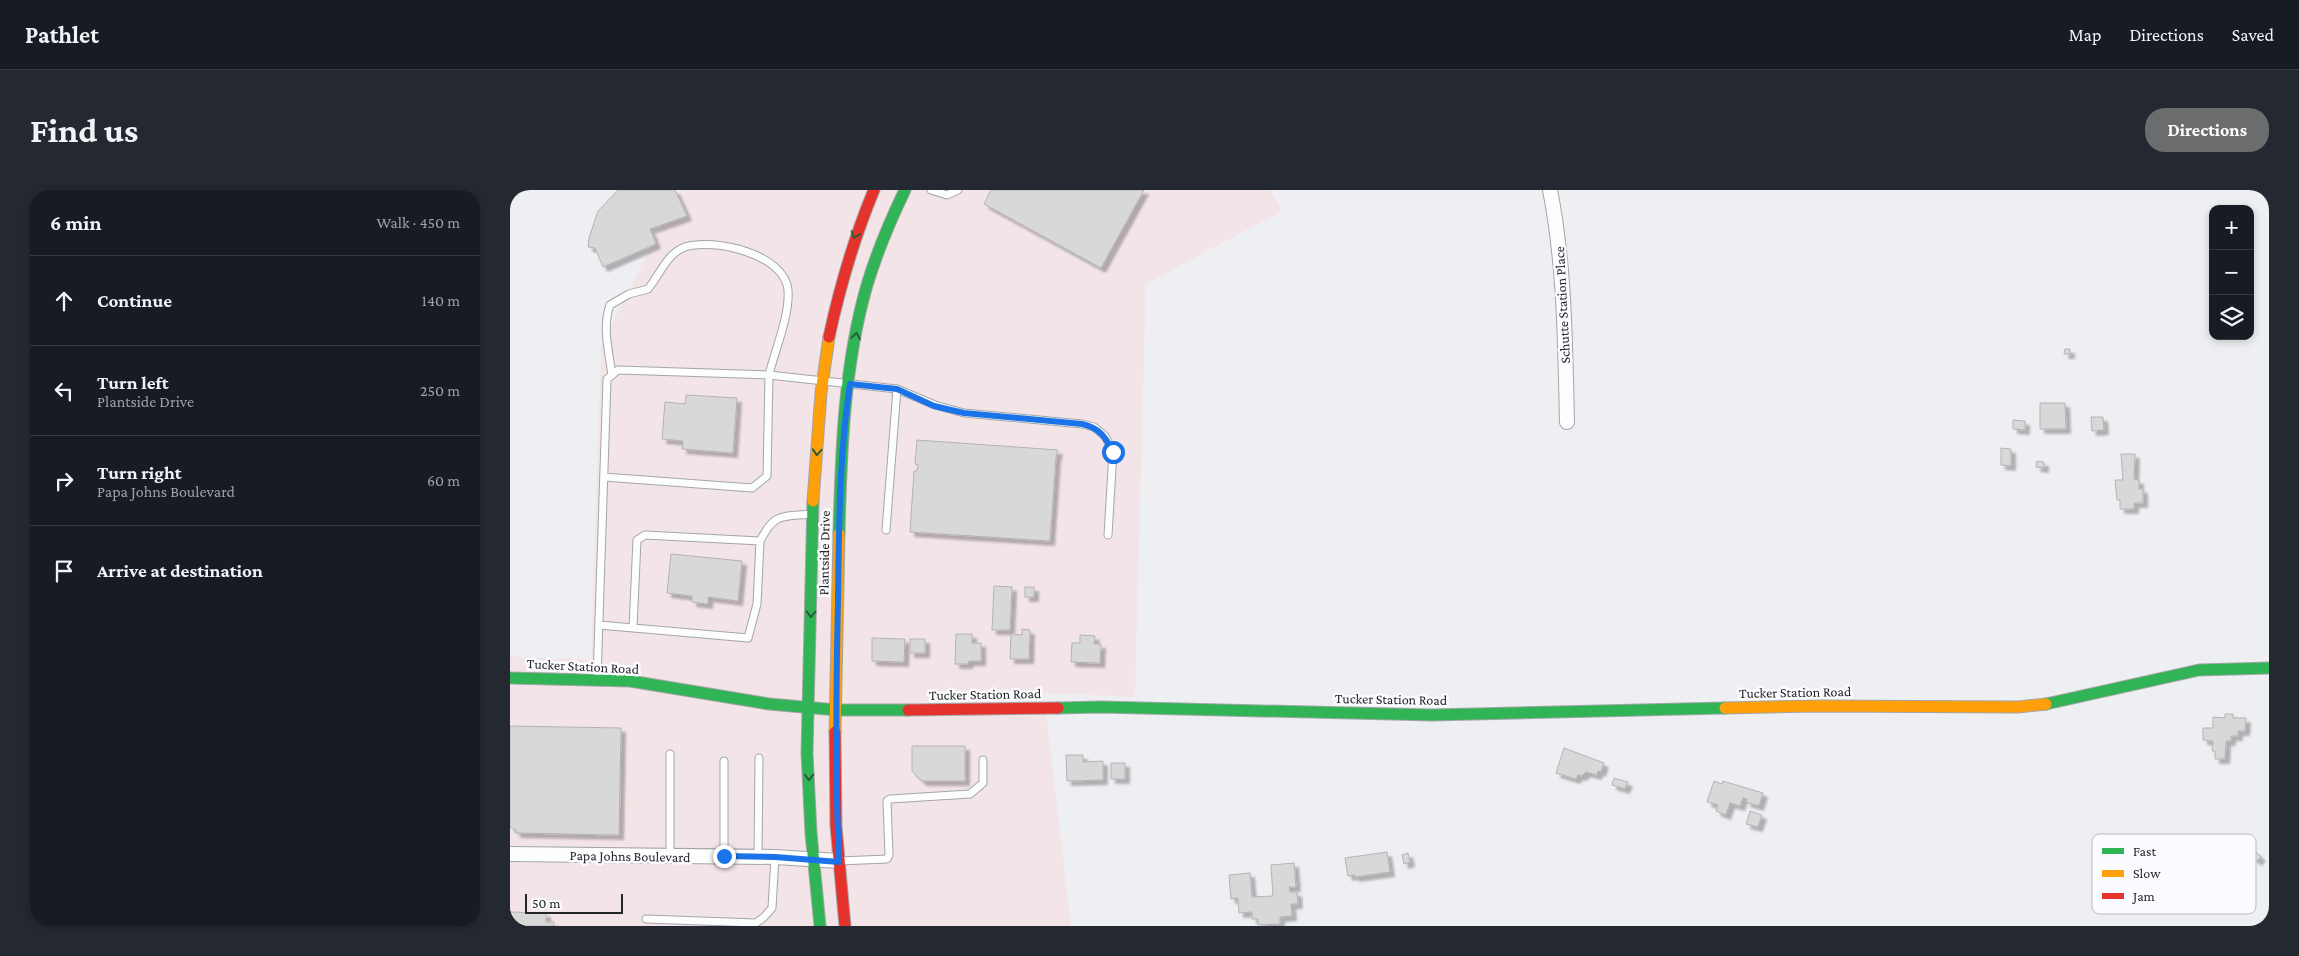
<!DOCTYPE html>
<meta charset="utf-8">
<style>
:root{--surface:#171b24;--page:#242831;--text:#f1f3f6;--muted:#9ea1a6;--line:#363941;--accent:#6a6c6d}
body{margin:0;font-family:"Crimson Pro",serif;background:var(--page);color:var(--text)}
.controls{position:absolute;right:15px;top:15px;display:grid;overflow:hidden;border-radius:10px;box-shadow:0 2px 8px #0003}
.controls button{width:45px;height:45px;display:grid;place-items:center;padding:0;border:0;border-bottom:1px solid var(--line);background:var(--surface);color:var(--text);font:25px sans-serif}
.scale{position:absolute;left:15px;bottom:12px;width:98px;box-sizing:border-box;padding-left:5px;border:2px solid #242526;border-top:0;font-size:14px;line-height:18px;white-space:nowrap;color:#242526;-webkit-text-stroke:4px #fbfcff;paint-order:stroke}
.stop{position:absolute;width:15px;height:15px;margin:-11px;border:4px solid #1a73e8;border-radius:50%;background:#fff}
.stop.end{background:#1a73e8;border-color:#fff;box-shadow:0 1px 5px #0008}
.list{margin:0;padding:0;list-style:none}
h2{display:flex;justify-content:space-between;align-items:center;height:65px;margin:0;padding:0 20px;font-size:21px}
h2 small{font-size:16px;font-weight:400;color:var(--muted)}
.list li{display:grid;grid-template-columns:32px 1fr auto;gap:15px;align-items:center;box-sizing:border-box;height:90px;padding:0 20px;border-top:1px solid var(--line)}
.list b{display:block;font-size:19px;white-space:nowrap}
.list p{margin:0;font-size:16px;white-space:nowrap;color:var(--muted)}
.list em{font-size:16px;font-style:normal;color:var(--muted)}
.icon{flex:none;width:28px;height:28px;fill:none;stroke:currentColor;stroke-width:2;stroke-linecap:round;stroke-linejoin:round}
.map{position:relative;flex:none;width:1759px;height:736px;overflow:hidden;border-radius:20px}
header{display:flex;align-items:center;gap:30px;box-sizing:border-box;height:70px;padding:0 25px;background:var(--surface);border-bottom:1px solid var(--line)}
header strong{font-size:24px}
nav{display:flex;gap:28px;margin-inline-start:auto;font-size:18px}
.intro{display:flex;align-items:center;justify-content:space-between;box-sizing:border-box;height:120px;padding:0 30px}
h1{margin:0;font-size:35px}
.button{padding:12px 22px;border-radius:20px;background:var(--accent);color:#fff;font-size:18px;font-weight:700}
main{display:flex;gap:30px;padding:0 30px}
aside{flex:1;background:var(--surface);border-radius:20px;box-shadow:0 2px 8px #0003}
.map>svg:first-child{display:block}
.industrial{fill:#f3e5e7}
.building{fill:#d9d8d9;stroke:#b3b3b4;filter:url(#shadow)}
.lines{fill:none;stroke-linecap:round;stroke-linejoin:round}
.lane-casing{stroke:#a4a5a7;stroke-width:9}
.street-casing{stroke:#a4a5a7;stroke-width:16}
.fast-casing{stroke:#a4a5a7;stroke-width:13}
.slow-casing{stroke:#a4a5a7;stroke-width:13}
.jam-casing{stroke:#a4a5a7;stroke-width:13}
.lane{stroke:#fcfdfd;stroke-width:7}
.street{stroke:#fcfdfd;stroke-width:14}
.fast{stroke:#30b455;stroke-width:11}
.slow{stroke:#ff9f0a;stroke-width:11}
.jam{stroke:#e5322d;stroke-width:11}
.oneway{stroke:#295e39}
.route{stroke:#1a73e8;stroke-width:6}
.labels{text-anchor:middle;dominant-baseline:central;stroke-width:5;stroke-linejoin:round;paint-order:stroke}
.street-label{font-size:14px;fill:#242526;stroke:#fbfcff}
.key{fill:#fbfcff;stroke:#babcbe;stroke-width:1}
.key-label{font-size:14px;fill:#242526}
</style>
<header>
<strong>Pathlet</strong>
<nav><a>Map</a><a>Directions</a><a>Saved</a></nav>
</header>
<div class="intro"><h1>Find us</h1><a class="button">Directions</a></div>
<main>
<aside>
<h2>6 min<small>Walk · 450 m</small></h2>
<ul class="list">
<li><svg class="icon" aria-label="ahead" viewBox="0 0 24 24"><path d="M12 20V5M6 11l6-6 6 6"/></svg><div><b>Continue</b></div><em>140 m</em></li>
<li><svg class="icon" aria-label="left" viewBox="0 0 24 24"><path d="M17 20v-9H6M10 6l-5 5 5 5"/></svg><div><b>Turn left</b><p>Plantside Drive</p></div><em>250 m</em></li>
<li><svg class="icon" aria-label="right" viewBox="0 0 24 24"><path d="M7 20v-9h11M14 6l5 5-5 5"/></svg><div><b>Turn right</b><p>Papa Johns Boulevard</p></div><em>60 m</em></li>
<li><svg class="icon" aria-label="arrive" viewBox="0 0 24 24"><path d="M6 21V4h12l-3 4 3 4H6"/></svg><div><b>Arrive at destination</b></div></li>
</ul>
</aside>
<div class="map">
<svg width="1759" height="736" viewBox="0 0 1759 736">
<defs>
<filter id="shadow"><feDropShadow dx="4.5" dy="4.5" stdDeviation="1" flood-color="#0004"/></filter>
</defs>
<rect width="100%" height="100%" fill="#edeff2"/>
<path class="industrial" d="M170,0H760L772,21L636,94L625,507L534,503L561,736H0V466L81,470L91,156Z"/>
<g class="building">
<path d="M108,0H165L177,26L140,39L146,54L93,77L85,58L78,57L79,48L88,21Z"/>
<path d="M481,0H634L591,78L474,14Z"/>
<path d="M1555,159H1560V164H1554Z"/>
<path d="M176,205L227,208L223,263L172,259L173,251L152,249L155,212L175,214Z"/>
<path d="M1530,213H1555L1556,239H1530Z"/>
<path d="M1581,227H1593L1594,240L1582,241Z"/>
<path d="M1503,230L1515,231V240L1503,239Z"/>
<path d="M407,250L548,260L546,267L540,351L400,342L404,281H407L408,275L405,274Z"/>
<path d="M1491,258L1501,259V276L1491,275Z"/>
<path d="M1611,264H1625L1624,289L1629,290V299H1633V313H1624V319H1610V310H1607L1605,290H1613Z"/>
<path d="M1527,271L1534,272V278L1526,277Z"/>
<path d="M161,364L232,371L228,411L198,407V414L182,412V406L157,403Z"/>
<path d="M484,396L502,397L500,440H482Z"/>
<rect x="515" y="397" width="9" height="10"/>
<path d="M512,439L520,440L519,469H500L501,444L512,445Z"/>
<path d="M446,444H462V453H471V471H459L458,474H445Z"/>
<path d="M570,445L585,446L584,454H591L590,473L561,472L562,453H570Z"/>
<path d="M362,448L395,449L394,472L362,471Z"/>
<rect x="400" y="449" width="15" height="14"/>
<path d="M1715,524H1723V528H1736L1735,541H1728V546H1721V551H1716L1715,569H1705V561H1702L1703,551L1693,550V538H1703V527L1715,528Z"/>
<path d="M0,536L111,538L109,645L6,643V640L0,637Z"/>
<path d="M402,556H455V591H412L402,581Z"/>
<path d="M1054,558L1094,573L1091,582L1088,581L1087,585L1076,582L1072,586L1068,585L1066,589L1046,583Z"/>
<path d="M556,565H573V572L593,571V590L557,591Z"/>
<rect x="601" y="573" width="14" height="16"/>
<path d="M1104,588L1118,592L1115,599L1102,595Z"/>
<path d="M1204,591L1212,594L1213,591L1253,603L1249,616L1236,612L1237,609L1233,608L1230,616L1220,613L1216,625L1206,621L1208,615L1197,612Z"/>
<path d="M1240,621L1252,625L1248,637L1236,634Z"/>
<path d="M1745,661L1751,667L1747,671L1741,666Z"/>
<path d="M877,662L880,682L845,687V685L838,686L835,668Z"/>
<path d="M898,663L900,672L894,674L892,665Z"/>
<path d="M784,673L786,697H779L780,702H787L788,714H781L782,726L770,727V734L748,735V729H742V722L729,723L728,708L721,709L719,685L740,683L742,707L763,706L761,675Z"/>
<path d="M0,722L36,723V732H44V736H0Z"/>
</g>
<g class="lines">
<g class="lane-casing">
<g id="lane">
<path d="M421,0L437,5L448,0"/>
<path d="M102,185C99,163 92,136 100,115L119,104L138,99C149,86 157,63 175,57C204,48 275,64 278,100C280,126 265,159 259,185L387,199L425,215L454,223L572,234L584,237L595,246L603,262L598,345"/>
<path d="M376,340L387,199"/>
<path d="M250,351C265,322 272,327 302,324"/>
<path d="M89,435L238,448L247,414L250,351L135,345L127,350L123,438"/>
<path d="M87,489L97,189L108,180L259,185L257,286L242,298L94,287"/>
<path d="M214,571V667"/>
<path d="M160,666V564"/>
<path d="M248,667L249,568"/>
<path d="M329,671L377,669L379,665L377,611L380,609L460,604L473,593V570"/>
<path d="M136,729L246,733L254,727L262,718L265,667"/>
</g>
</g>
<g class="street-casing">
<g id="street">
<path d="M1040,0C1055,76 1055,154 1057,232"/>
<path d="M0,664L265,667L329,671"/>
</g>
</g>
<g class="fast-casing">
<g id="fast">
<path d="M303,311L297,563L301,643L310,736"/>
<path d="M329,344C331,261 334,175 357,95C367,62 380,31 395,0"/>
<path d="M0,488L120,491L259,514L327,520H398"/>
<path d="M1536,514L1689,480L1759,478"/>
<path d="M548,518L591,517L922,525L1215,518"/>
</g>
</g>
<g class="slow-casing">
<g id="slow">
<path d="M303,311L311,203L319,147"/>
<path d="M1215,518L1305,516L1508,517L1536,514"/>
<path d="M325,542L329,344"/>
</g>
</g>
<g class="jam-casing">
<g id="jam">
<path d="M319,147C330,96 344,48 364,0"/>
<path d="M398,520L548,518"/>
<path d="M325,542L326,636L335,736"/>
</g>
</g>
<use href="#lane" class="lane"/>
<use href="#street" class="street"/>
<use href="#fast" class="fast"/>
<use href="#slow" class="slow"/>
<use href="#jam" class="jam"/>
</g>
<defs><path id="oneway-chevron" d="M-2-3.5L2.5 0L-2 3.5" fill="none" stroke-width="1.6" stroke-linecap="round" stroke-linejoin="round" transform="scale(1.25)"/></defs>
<g class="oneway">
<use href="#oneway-chevron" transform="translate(345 45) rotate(109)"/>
<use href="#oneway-chevron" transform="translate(346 146) rotate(-82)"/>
<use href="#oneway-chevron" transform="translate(307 262) rotate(94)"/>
<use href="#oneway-chevron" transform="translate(301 424) rotate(91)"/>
<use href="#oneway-chevron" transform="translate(299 587) rotate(90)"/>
</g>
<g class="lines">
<path class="route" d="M214,666L265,667L329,672C325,584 326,497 328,410C329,338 329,265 340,194L387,199L424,216L454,223L572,234C589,238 595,246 603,262"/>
</g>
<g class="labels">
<g class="street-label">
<text transform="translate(1052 115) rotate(-93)">Schutte Station Place</text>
<text transform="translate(314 363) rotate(-89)">Plantside Drive</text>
<text transform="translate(73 476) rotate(3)">Tucker Station Road</text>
<text transform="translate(1285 502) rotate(-1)">Tucker Station Road</text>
<text transform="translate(475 504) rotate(-1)">Tucker Station Road</text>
<text transform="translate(881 509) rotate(1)">Tucker Station Road</text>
<text transform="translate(120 666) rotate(1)">Papa Johns Boulevard</text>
</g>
</g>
<rect x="1582" y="644" width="164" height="80" rx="8" class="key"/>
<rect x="1592" y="658" width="22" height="6" fill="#30b455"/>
<rect x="1592" y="680" width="22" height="7" fill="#ff9f0a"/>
<rect x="1592" y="703" width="22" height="6" fill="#e5322d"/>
<g class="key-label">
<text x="1623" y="666">Fast</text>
<text x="1623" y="688">Slow</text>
<text x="1623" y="711">Jam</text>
</g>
</svg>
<div class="controls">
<button>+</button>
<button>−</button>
<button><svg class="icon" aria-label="layers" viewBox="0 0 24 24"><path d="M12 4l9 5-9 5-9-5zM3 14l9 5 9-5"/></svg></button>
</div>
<div class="scale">50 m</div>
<div class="stop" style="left:603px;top:262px"></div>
<div class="stop end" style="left:214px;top:666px"></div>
</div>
</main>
